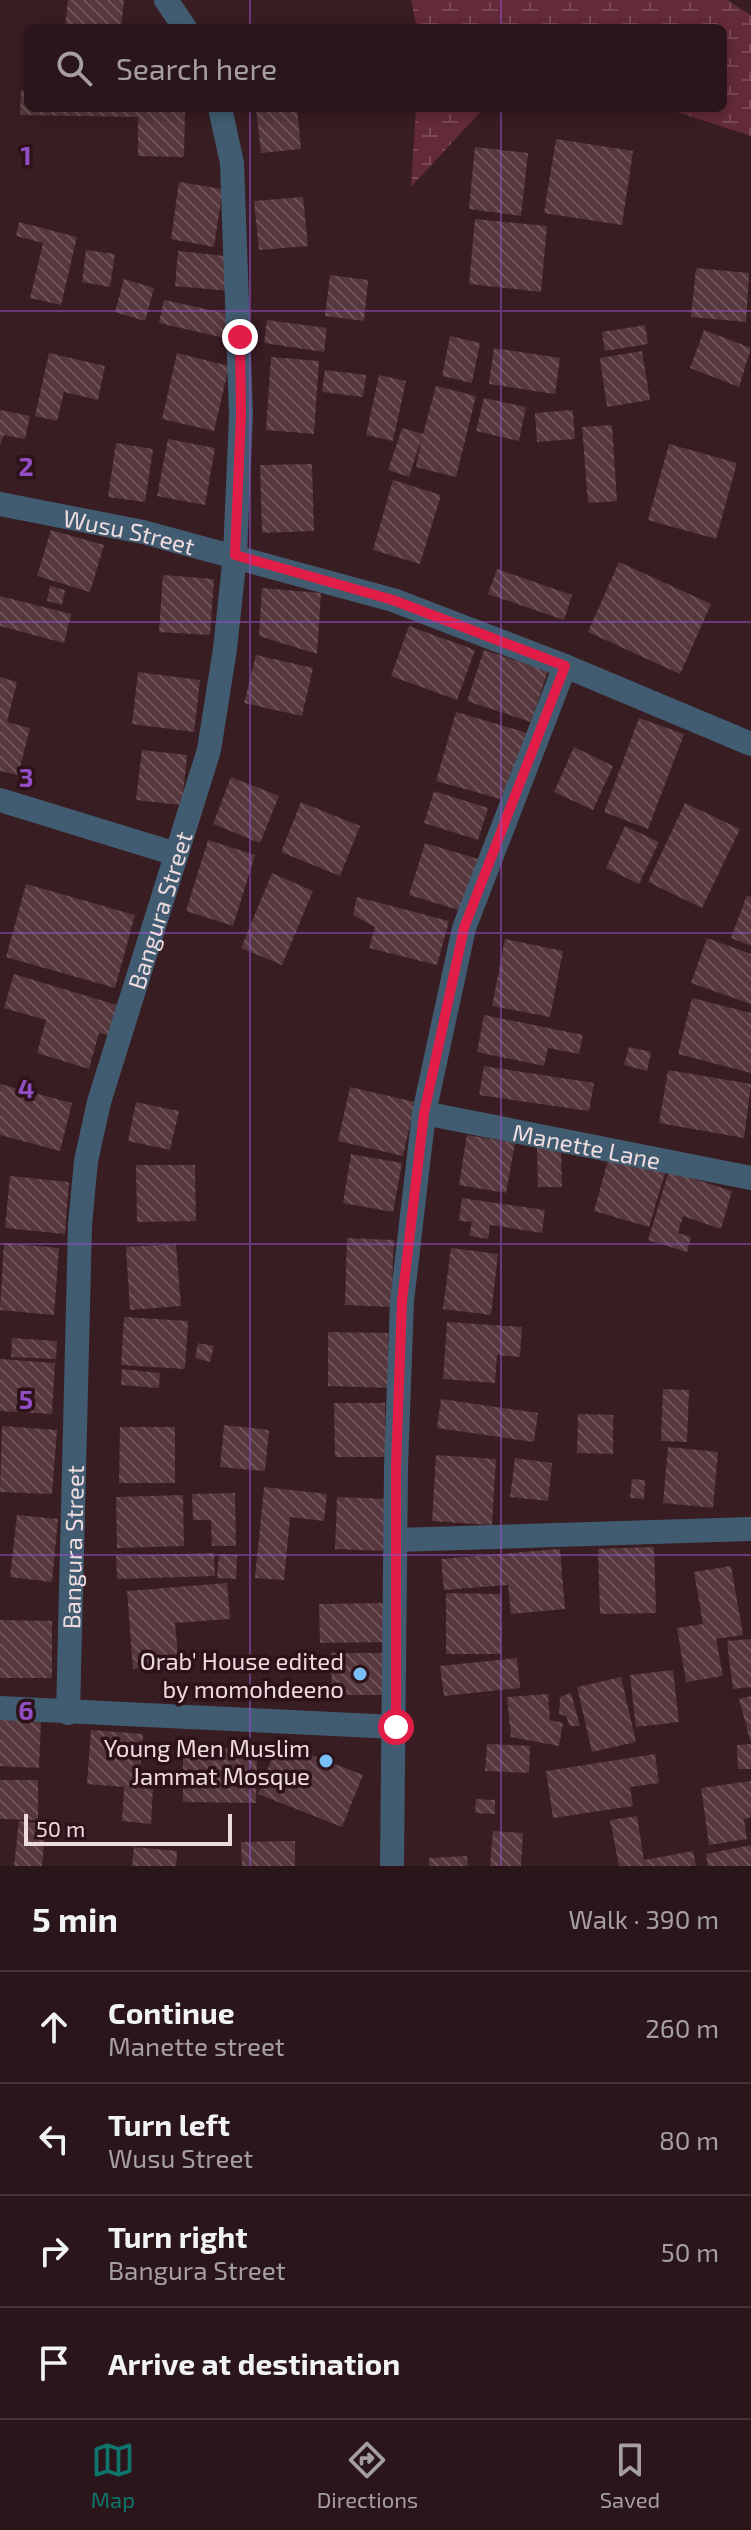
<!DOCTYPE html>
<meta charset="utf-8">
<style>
:root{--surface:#2a161a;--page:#362327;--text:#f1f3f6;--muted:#a59fa2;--line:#463539;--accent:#0f766e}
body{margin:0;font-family:"Exo 2",sans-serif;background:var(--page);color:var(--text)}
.scale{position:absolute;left:24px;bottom:20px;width:208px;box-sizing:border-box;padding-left:8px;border:4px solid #eedbde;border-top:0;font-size:22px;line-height:28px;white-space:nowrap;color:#eedbde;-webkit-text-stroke:6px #2d1319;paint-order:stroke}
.stop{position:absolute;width:24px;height:24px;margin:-18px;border:6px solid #e11d48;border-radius:50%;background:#fff}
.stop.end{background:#e11d48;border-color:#fff;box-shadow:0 2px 8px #0008}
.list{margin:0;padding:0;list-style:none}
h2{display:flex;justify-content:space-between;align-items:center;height:104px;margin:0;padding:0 32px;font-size:34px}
h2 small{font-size:26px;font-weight:400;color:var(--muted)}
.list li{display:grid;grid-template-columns:52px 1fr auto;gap:24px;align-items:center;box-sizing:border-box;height:112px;padding:0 32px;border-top:2px solid var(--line)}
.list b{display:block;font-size:30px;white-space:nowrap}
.list p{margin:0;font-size:26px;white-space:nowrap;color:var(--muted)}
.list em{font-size:26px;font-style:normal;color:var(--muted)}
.icon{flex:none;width:44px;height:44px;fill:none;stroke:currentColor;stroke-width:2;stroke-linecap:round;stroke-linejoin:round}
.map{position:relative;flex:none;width:751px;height:1866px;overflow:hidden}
.search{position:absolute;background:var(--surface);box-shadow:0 4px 12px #0003;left:24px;right:24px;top:24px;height:88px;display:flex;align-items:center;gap:20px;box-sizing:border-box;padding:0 28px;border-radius:12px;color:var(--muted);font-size:30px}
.sheet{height:552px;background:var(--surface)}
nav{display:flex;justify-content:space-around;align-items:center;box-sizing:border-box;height:112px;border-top:2px solid var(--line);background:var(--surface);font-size:22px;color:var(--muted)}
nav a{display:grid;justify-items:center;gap:4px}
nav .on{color:var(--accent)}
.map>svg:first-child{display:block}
.wetland{fill:url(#wetland-marsh)}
.building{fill:url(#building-back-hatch)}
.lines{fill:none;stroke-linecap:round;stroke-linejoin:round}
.minor{stroke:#415c71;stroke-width:24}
.route{stroke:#e11d48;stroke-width:10}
.grid{fill:none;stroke:#924fc5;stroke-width:2;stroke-opacity:0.55}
.poi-dot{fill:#78bff7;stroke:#2d1319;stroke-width:3}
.labels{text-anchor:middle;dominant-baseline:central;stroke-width:7;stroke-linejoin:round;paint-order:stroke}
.street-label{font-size:24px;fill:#eedbde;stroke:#2d1319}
.poi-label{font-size:24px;fill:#eedbde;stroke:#2d1319;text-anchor:end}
.grid-label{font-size:26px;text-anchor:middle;font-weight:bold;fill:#924fc5;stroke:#2d1319;stroke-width:7;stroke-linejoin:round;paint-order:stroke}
</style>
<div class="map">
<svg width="751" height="1866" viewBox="0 0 751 1866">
<defs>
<pattern id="wetland-marsh" width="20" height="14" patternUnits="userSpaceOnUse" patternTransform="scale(2)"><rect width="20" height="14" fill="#632a39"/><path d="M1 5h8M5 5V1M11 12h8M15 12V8" fill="none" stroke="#7a4855"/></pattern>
<pattern id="building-back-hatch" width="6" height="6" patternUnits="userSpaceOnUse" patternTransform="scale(2)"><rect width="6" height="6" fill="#55373d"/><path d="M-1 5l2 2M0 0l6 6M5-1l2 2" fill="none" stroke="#6e5359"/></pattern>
</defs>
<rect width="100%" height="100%" fill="#381d23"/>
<g class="wetland">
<path d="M411,0H727L751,15V136L665,108H723V28H417Z"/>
<path d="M416,108H484L411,187Z"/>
</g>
<g class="building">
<path d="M68,0H124L121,28H65Z"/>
<path d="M21,90H28V108H185L184,157L138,156V117L20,115Z"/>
<path d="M256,108H297L301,149L261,153Z"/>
<path d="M556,139L633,151L622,225L544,213Z"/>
<path d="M475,147L528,153L521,216L469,209Z"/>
<path d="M179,182L223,189L214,247L171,239Z"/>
<path d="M303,197L308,246L259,250L254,201Z"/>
<path d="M475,219L547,226L541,292L469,284Z"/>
<path d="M19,222L77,237L61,305L30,298L43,243L16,236Z"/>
<path d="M86,250L115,254L110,287L82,282Z"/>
<path d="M178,251L234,257L230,291L175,286Z"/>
<path d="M696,268L749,273L746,322L691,317Z"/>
<path d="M330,275L368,280L364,321L325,316Z"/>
<path d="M124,279L154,288L145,321L115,312Z"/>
<path d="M164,300L234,315L229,339L159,323Z"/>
<path d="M267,320L327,328L324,352L264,343Z"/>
<path d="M645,325L648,344L605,351L602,332Z"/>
<path d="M704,330L751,348L739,387L690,368Z"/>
<path d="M450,336L480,343L472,383L442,376Z"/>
<path d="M494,348L560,358L555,394L489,384Z"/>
<path d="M642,351L650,400L607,407L600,358Z"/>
<path d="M49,353L105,366L98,400L64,392L57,421L35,416Z"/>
<path d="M177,353L229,366L214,431L162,419Z"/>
<path d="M271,357L319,361L314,434L266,430Z"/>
<path d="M325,370L366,375L363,397L322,392Z"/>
<path d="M379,375L406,381L393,441L366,435Z"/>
<path d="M436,386L476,396L456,477L416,467L422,437L409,477L388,470L402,428L423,434Z"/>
<path d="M484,398L526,407L519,441L476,431Z"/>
<path d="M0,410L30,416L25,439L4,435L0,445Z"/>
<path d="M573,410L575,439L537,442L535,413Z"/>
<path d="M612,425L617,501L588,503L582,427Z"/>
<path d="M168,439L215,448L205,505L157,496Z"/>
<path d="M116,443L153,449L145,502L108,497Z"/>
<path d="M669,444L737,463L716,539L648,520Z"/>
<path d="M312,464L314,531L262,533L260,465Z"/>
<path d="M393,480L441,495L420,564L373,550Z"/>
<path d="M51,530L104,545L90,592L37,576Z"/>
<path d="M619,562L711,604L680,674L588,632Z"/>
<path d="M497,569L572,595L564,620L488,594Z"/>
<path d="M163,575L214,579L210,635L159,632Z"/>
<path d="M50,586L65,590L62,605L47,601Z"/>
<path d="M262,588L321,593L317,654L259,636Z"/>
<path d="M0,596L71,614L64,643L0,626Z"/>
<path d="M409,626L475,650L457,700L391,676Z"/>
<path d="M484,650L548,671L531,722L467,701Z"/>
<path d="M256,655L313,668L302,716L244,703Z"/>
<path d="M138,672L200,680L194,732L132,724Z"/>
<path d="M0,677L17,682L7,722L30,728L18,775L0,771Z"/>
<path d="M456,712L531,734L511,802L436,781Z"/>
<path d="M639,718L684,734L648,829L604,812Z"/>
<path d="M574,747L613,766L593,810L554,792Z"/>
<path d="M142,750L187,755L182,805L136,800Z"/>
<path d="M231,777L279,796L260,843L213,824Z"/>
<path d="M434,791L488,808L478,840L424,823Z"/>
<path d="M301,802L360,826L340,876L281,852Z"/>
<path d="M685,803L740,829L702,908L648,882Z"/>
<path d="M625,826L659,842L639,884L606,868Z"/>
<path d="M208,840L255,855L233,926L186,911Z"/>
<path d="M425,843L478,859L462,911L409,895Z"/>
<path d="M272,873L313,891L282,965L241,948Z"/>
<path d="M26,884L135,915L115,988L6,957Z"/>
<path d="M747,895L751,897V946L731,938Z"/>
<path d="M357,897L449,921L437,965L369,948L375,927L353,915Z"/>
<path d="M707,938L751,954V1004L691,983Z"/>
<path d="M505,939L563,951L550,1017L492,1006Z"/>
<path d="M14,974L120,1006L111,1036L99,1033L89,1069L37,1053L46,1020L4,1008Z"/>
<path d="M692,998L751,1013V1073L678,1054Z"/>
<path d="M484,1015L583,1035L579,1054L548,1048L544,1066L477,1052Z"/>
<path d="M629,1047L651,1052L647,1071L624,1065Z"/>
<path d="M484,1066L594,1083L589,1111L479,1095Z"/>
<path d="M668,1070L751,1084L744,1138L659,1123Z"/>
<path d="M0,1084L72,1103L60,1151L0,1135Z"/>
<path d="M350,1087L415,1102L403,1156L338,1141Z"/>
<path d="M136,1102L179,1111L170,1150L128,1141Z"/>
<path d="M467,1135L515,1143L506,1193L459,1185Z"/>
<path d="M561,1146L562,1187H538L537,1147Z"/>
<path d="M351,1154L402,1163L393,1212L343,1203Z"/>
<path d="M609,1157L665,1173L649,1227L594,1211Z"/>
<path d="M136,1165H195L196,1221L137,1222Z"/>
<path d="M669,1171L732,1191L721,1229L683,1216L678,1233L691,1237L687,1252L648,1240Z"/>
<path d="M10,1176L69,1182L65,1234L5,1228Z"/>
<path d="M462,1198L545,1210L542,1233L490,1225L488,1239L469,1236L472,1222L459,1221Z"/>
<path d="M347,1238L394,1240L391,1307L345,1305Z"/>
<path d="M4,1243L59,1248L54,1315L0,1310Z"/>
<path d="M176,1244L181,1306L130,1310L126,1247Z"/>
<path d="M451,1248L498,1254L491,1315L443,1309Z"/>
<path d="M124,1317L188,1321L185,1369L121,1365Z"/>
<path d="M447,1322L522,1327L520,1357L497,1355L495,1383L443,1379Z"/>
<path d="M328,1332L388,1333V1388L328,1386Z"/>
<path d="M12,1338L57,1341L56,1359L11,1357Z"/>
<path d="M198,1343L214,1346L210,1362L195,1358Z"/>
<path d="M0,1359L55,1363L52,1414L0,1411Z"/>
<path d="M122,1369L160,1373L159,1388L121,1385Z"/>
<path d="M663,1389L689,1390L687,1442L661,1441Z"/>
<path d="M441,1399L538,1413L534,1442L437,1428Z"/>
<path d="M334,1403H385L386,1457H335Z"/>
<path d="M578,1414L613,1415V1454L577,1453Z"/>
<path d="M224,1425L269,1430L265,1471L220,1467Z"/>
<path d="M2,1426L57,1430L52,1494L0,1492Z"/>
<path d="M120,1427H175V1483H119Z"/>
<path d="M668,1447L718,1452L713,1508L663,1503Z"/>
<path d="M436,1455L496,1459L492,1525L432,1521Z"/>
<path d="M515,1458L552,1463L548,1501L510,1497Z"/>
<path d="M632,1479L645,1480L644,1499L630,1498Z"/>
<path d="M264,1487L327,1494L324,1521L290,1517L284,1580L255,1578Z"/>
<path d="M235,1493L236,1546H212L211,1520H193L192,1494Z"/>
<path d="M183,1495L184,1546L117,1548L116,1497Z"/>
<path d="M337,1497L387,1499L385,1551L335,1549Z"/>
<path d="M17,1515L58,1519L52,1582L10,1577Z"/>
<path d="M654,1547L656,1613L600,1614L598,1549Z"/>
<path d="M560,1549L565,1609L511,1614L508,1585L444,1590L441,1559Z"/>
<path d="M214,1553L215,1576L117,1579L116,1556Z"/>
<path d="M219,1554L237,1555L236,1579L217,1578Z"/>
<path d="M731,1566L743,1635L716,1639L723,1676L686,1682L677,1628L703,1624L694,1572Z"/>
<path d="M227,1583L230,1619L175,1623L179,1665L133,1669L127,1591Z"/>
<path d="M446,1593L501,1594V1654H446Z"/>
<path d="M386,1603L387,1642L320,1643L319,1604Z"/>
<path d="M0,1620L52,1621V1678H0Z"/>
<path d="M751,1639V1687L733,1689L727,1641Z"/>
<path d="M331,1653H388L389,1695H332Z"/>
<path d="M517,1658L520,1688L444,1696L440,1666Z"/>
<path d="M673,1670L679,1722L636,1727L630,1675Z"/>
<path d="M621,1677L636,1742L592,1752L577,1687Z"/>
<path d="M571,1693L580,1726H570L566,1716L559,1714L560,1697Z"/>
<path d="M548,1694L550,1720L563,1723L559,1746L511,1737L507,1697Z"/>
<path d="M751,1696V1740H750L739,1699Z"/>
<path d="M0,1719L41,1722L39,1768L0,1766Z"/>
<path d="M91,1730L143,1734L139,1788L153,1789L151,1824L122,1821L124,1787L87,1784Z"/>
<path d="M278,1742L363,1775L342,1827L258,1794Z"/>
<path d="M487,1744L530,1746L529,1773L485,1771Z"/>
<path d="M751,1744V1769H738L737,1745Z"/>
<path d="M183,1747L257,1749L256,1803L183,1802Z"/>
<path d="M655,1754L659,1783L630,1787L633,1806L553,1818L546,1771Z"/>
<path d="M0,1780H38V1820L0,1819Z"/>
<path d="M751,1781V1817L744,1819L747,1839L709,1845L701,1788Z"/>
<path d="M476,1799L495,1800V1814L475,1813Z"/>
<path d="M637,1816L644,1860L693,1851L696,1866H619L610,1820Z"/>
<path d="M19,1821L46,1824L42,1866H14Z"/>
<path d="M493,1831L523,1833L521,1866H490Z"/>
<path d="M295,1841V1866H242L241,1842Z"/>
<path d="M751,1845V1866H708L706,1854Z"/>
<path d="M134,1847L177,1851L176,1866H132Z"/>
<path d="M467,1856L468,1866H429V1858Z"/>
</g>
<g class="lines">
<g class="minor">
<path d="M166,0L185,28"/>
<path id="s1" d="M0,504L143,532L393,600L565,666L751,744"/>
<path d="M0,800L176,854"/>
<path id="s2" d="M424,1113L751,1178"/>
<path d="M397,1540L751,1529"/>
<path d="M0,1708L396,1727"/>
<path id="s3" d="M68,1713L80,1225L86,1161L99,1102L209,750L225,649L235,555L241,415L232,163L220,108"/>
<path d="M392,1866L396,1467L402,1301L424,1113L464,928L565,666"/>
</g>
</g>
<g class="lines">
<path class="route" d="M240,337L241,415L235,555L393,600L565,666L464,928L424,1113L402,1301L396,1467V1727"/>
</g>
<path class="grid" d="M250,0V28M501,0V28M250,108V1866M501,108V1866M0,311H751M0,622H751M0,933H751M0,1244H751M0,1555H751"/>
<g class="poi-dot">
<circle cx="360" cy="1674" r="8"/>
<circle cx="326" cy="1761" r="8"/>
</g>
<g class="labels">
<g class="street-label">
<text stroke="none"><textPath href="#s1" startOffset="132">Wusu Street</textPath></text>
<text stroke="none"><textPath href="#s3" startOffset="814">Bangura Street</textPath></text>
<text stroke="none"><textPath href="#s2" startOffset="166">Manette Lane</textPath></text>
<text stroke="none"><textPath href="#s3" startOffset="166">Bangura Street</textPath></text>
</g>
<g class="poi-label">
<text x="344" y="1660">Orab' House edited<tspan x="344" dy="28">by momohdeeno</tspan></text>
<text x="310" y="1747">Young Men Muslim<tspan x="310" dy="28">Jammat Mosque</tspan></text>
</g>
</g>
<g class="grid-label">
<text x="26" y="165">1</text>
<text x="26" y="476">2</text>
<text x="26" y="787">3</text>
<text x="26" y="1098">4</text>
<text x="26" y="1409">5</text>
<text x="26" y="1720">6</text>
</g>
</svg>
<div class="scale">50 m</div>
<div class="stop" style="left:396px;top:1727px"></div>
<div class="stop end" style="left:240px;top:337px"></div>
<div class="search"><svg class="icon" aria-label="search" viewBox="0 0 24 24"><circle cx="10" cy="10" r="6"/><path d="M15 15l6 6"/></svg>Search here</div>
</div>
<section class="sheet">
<h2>5 min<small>Walk · 390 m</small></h2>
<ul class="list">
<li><svg class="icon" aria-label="ahead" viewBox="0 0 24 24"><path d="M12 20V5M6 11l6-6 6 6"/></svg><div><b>Continue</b><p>Manette street</p></div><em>260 m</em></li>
<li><svg class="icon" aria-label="left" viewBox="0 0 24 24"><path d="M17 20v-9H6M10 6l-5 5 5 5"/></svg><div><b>Turn left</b><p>Wusu Street</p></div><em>80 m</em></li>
<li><svg class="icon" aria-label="right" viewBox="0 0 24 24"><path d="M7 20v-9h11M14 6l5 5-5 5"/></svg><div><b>Turn right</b><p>Bangura Street</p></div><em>50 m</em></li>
<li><svg class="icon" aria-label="arrive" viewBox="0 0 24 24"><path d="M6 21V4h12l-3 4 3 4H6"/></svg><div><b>Arrive at destination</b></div></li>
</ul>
</section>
<nav>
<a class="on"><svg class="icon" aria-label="map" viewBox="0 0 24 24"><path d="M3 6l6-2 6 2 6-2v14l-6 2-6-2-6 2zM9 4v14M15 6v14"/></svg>Map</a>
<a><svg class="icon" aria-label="directions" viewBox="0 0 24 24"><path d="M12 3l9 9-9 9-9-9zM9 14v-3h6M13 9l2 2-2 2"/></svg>Directions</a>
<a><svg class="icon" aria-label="saved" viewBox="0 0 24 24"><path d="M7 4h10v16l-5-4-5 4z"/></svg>Saved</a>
</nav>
